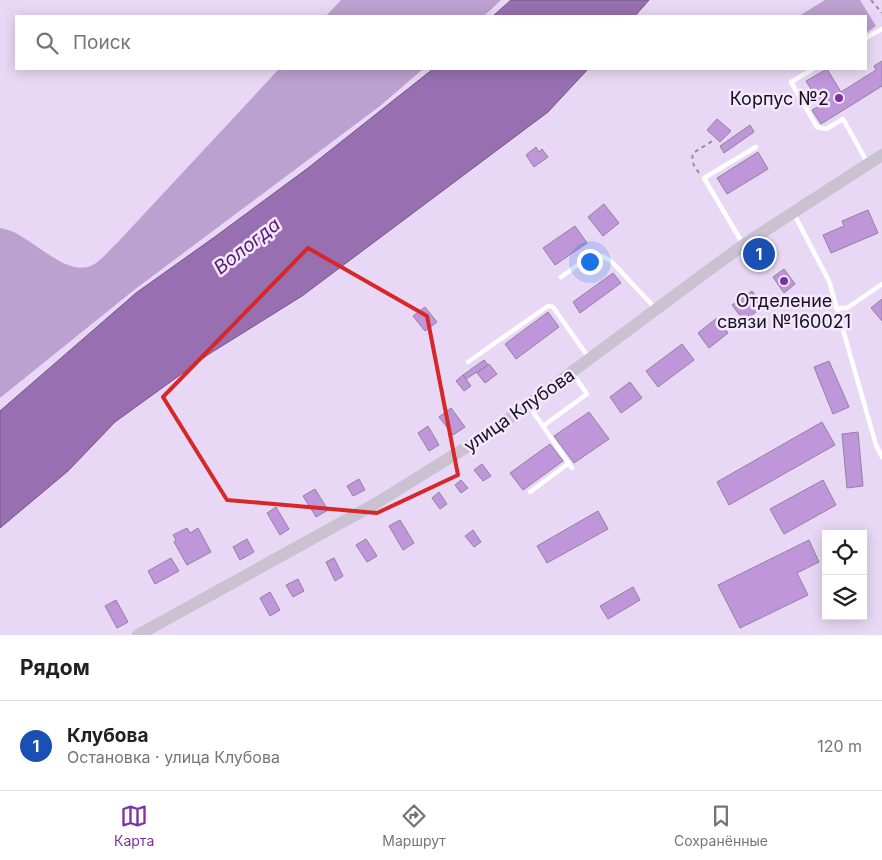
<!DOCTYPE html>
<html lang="ru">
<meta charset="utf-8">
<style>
:root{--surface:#fff;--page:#f2f2f2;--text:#202124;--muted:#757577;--line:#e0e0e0;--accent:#7c31a3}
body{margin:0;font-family:Inter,sans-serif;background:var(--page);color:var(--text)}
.controls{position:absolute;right:15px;bottom:15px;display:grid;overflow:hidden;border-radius:0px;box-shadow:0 2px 12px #0003}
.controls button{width:45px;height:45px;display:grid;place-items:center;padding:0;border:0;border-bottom:1px solid var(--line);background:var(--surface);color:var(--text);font:25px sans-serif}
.you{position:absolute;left:589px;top:261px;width:18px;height:18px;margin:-12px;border:4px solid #fff;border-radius:50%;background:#1a73e8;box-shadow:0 0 0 8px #1a73e833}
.badge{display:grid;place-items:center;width:32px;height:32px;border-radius:50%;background:var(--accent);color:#fff;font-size:16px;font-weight:700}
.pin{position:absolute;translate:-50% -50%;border:2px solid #fff;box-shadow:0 1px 5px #0006}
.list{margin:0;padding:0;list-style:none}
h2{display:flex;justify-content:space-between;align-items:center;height:65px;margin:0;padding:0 20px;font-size:21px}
h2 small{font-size:16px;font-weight:400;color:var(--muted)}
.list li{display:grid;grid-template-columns:32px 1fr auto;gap:15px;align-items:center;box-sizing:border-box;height:90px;padding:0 20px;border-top:1px solid var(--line)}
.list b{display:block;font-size:19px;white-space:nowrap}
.list p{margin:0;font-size:16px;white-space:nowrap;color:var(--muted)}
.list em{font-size:16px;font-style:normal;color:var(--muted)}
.icon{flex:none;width:28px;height:28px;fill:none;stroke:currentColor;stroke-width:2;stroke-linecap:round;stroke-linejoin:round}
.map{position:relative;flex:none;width:882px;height:635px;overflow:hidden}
.search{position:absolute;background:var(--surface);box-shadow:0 2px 12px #0003;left:15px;right:15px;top:15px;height:55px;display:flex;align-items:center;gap:12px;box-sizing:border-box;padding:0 18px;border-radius:0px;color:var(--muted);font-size:19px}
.sheet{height:155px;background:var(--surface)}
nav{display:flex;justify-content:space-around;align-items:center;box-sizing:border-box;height:70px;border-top:1px solid var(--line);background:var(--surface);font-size:14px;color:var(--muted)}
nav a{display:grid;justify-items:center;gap:2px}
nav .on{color:var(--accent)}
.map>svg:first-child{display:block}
.green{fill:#bca0cf}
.water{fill:#9870b1;stroke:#715484}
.building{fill:#c096db;stroke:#91829c}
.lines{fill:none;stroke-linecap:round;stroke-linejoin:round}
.path{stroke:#988ba1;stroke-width:2;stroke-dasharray:4 4;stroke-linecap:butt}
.service{stroke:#fff;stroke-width:4.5}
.secondary{stroke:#cbc2d1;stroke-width:12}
.marked{fill:none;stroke:#d62828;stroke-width:4;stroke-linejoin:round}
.poi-dot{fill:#7c31a3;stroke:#f4e7fe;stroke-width:2}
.labels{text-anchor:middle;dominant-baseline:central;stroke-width:5;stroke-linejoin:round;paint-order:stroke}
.poi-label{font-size:18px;fill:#17111b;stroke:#f4e7fe;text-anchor:end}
.street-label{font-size:18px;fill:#17111b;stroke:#f4e7fe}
.water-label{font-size:19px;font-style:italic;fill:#531e6e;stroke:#f4e7fe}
</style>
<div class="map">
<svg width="882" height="635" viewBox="0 0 882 635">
<rect width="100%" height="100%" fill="#e9d8f5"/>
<g class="green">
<path d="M341,0H501L484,16H326Z"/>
<path d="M825,0H860L876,26L866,33V16H799Z"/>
<path d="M279,69H423L380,106L134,290L0,398V228C4,229 8,230 11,231C34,240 63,273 88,267C99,264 110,249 118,242Z"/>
</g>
<g class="water">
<path d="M511,0H649L635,16H493Z"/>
<path d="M433,69H588L548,112L302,296L209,354L115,422L68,471L0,528V411L136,293L216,236L308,168Z"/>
</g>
<g class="building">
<path d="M882,61V86L821,124L812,110L821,105L806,81L827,69L841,92L876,70L874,66Z"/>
<path d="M717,119L731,131L720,142L707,130Z"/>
<path d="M750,125L754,132L724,153L720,146Z"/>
<path d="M536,147L539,152L542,149L548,157L534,167L526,155Z"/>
<path d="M758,152L768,169L727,194L717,178Z"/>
<path d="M604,204L619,223L603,236L588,217Z"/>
<path d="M868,210L878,233L831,253L823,235L844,226L842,221Z"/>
<path d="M575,226L587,243L555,265L543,248Z"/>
<path d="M784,269L795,284L784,293L773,277Z"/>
<path d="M613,273L621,283L580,313L573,302Z"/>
<path d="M752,291L764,306L744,321L732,305Z"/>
<path d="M882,299V321L871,308Z"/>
<path d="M425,307L437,322L425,331L413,316Z"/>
<path d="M548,312L559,327L516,359L505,344Z"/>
<path d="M717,318L728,333L709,348L698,333Z"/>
<path d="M682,344L694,360L658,387L646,371Z"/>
<path d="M484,360L488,365L466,379L463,375Z"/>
<path d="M829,361L849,407L833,414L814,367Z"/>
<path d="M489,364L497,374L485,383L477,373Z"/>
<path d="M463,375L471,386L464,391L456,381Z"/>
<path d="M630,382L642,398L621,413L610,397Z"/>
<path d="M451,408L465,427L453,435L439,417Z"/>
<path d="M589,412L609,439L574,463L554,436Z"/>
<path d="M822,422L835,445L729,505L717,482Z"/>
<path d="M428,426L439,445L429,451L418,433Z"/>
<path d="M858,432L863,486L847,488L842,434Z"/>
<path d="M550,444L563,461L523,490L510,473Z"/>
<path d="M482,464L491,476L483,481L474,470Z"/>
<path d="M359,479L365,490L353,496L347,486Z"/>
<path d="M461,480L468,488L461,493L455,485Z"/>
<path d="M823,480L836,505L784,534L770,509Z"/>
<path d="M315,489L328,510L316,517L303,496Z"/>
<path d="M439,492L447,504L440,509L432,498Z"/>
<path d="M276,507L289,529L280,535L267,513Z"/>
<path d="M598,511L608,529L547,563L537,546Z"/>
<path d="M400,520L414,543L403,550L389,526Z"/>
<path d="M187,528L190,533L198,528L211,552L187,565L174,542L176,540L173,535Z"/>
<path d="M473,530L481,542L474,547L465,536Z"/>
<path d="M247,539L254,552L240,560L233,547Z"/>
<path d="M366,539L377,556L367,562L356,545Z"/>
<path d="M809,540L819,562L797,573L808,595L740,628L718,585Z"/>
<path d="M171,558L179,571L155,584L148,571Z"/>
<path d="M334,558L343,576L335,581L326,562Z"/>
<path d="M298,579L304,591L293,597L286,585Z"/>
<path d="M633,587L640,600L608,619L600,606Z"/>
<path d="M270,592L280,610L270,616L260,598Z"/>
<path d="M116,600L128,622L117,628L105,606Z"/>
</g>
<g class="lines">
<g class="path">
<path d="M871,0L882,13"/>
<path d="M699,173C694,166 691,162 693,153L714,140"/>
</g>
<g class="service">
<path d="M866,38L882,29"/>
<path d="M813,69L791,82L817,127L826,129L843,119L867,162"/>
<path d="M794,214L829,281L876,445L882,457"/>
<path d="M743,244L704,178L756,147"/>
<path d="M561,277L593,254L604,257L612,262L656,309"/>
<path d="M836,308H847L882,284"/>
<path d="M468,362L548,306L553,307L589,358"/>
<path d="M529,406L572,468"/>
<path d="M543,426L587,394L573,374"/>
<path d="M530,492L569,463"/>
</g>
<path class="secondary" d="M138,635L375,504L491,432L709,270L749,241L882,155"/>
</g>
<path class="marked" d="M308,248L427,316L458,475L377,513L227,500L163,397Z"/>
<g class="poi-dot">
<circle cx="839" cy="98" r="5"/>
<circle cx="784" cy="281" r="5"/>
</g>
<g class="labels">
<g class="poi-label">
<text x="829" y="98">Корпус №2</text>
<text x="784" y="300" text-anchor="middle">Отделение<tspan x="784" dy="21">связи №160021</tspan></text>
</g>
<g class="street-label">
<text transform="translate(519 410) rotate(-35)">улица Клубова</text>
</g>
<g class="water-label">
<text transform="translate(247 246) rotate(-38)">Вологда</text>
</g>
</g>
</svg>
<div class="controls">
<button><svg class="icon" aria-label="locate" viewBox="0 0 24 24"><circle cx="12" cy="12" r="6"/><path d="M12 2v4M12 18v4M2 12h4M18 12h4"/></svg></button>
<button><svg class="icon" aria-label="layers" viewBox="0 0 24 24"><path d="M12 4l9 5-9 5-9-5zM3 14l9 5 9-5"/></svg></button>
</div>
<div class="you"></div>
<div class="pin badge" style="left:759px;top:254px;background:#1a4fb4">1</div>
<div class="search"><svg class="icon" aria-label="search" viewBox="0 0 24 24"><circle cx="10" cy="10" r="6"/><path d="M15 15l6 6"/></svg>Поиск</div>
</div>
<section class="sheet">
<h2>Рядом<small></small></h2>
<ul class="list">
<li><span class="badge" style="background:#1a4fb4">1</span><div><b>Клубова</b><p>Остановка · улица Клубова</p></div><em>120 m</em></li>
</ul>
</section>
<nav>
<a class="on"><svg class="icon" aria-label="map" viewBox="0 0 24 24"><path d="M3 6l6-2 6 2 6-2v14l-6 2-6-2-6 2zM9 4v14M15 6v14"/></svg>Карта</a>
<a><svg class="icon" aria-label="directions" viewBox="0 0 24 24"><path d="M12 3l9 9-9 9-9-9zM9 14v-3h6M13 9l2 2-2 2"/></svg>Маршрут</a>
<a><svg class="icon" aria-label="saved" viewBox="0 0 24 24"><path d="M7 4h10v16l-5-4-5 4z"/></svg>Сохранённые</a>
</nav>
